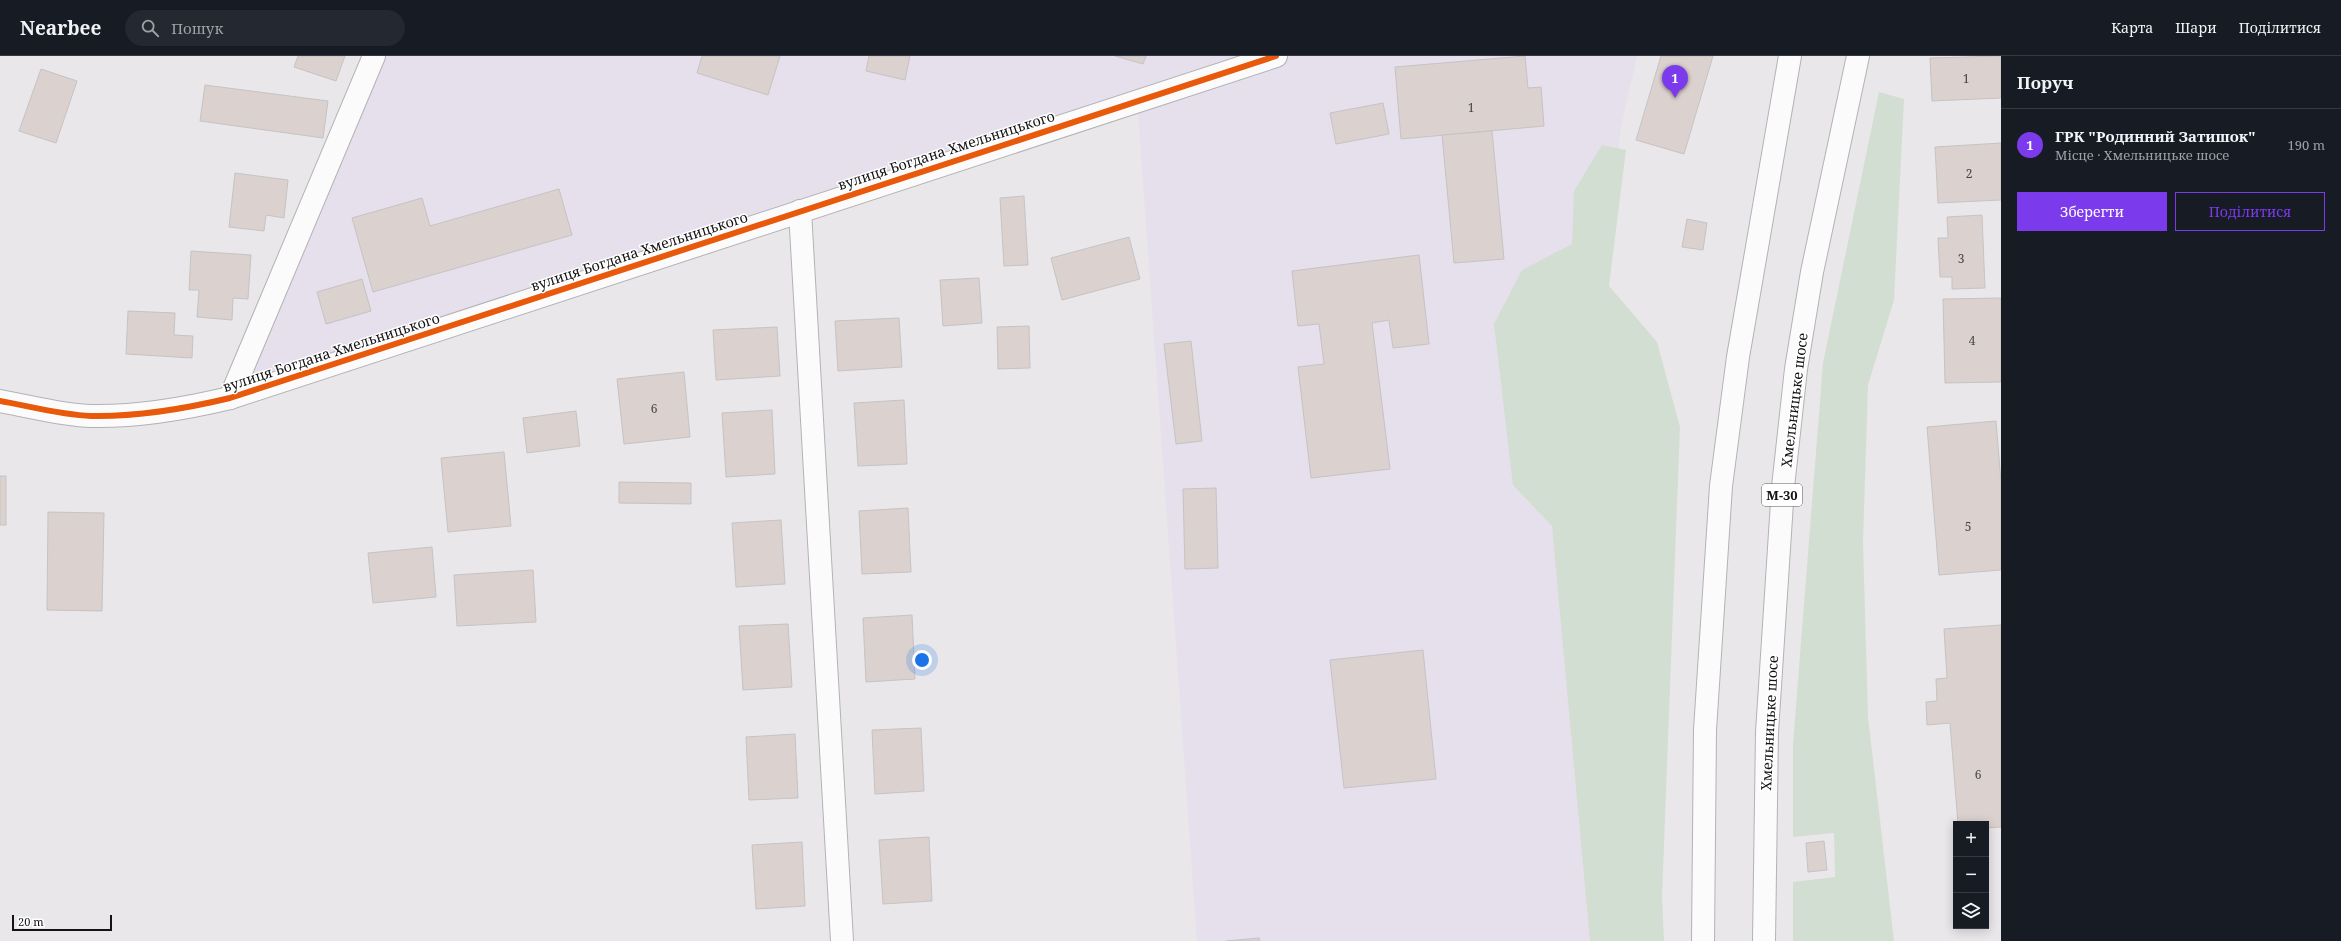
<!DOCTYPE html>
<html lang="uk">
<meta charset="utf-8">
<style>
:root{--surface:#171b24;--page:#242831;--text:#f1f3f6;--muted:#9ea1a6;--line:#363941;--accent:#7c3aed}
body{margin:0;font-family:"Noto Serif",serif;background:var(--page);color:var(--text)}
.controls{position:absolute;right:12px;bottom:12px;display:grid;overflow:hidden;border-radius:0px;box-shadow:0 2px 10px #0003}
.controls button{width:36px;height:36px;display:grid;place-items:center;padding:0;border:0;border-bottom:1px solid var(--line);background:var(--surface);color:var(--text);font:20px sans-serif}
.scale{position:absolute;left:12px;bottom:10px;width:100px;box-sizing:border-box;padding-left:4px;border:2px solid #141314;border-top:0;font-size:11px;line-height:14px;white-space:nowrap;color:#141314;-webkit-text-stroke:3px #fff;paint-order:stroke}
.you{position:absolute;left:922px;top:604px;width:14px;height:14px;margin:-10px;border:3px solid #fff;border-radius:50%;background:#1a73e8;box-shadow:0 0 0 6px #1a73e833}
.badge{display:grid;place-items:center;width:26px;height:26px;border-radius:50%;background:var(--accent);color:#fff;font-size:13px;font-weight:700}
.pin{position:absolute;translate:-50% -33px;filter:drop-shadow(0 1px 2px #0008)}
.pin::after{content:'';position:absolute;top:21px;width:14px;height:12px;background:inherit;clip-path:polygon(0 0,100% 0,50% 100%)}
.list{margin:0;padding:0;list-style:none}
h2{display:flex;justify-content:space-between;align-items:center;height:52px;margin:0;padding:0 16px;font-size:17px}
h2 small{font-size:13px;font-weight:400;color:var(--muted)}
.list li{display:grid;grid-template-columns:26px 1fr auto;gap:12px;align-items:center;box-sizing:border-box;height:72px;padding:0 16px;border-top:1px solid var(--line)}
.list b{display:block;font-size:15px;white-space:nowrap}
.list p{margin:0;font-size:13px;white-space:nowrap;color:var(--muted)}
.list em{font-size:13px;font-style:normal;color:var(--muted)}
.actions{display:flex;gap:8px;padding:12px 16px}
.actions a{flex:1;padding:9px 0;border:1px solid var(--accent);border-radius:0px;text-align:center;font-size:14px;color:var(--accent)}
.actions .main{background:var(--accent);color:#fff}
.icon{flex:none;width:22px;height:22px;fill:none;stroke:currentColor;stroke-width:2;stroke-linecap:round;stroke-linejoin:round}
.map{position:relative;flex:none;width:2001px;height:885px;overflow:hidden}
header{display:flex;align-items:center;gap:24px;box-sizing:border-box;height:56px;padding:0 20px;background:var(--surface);border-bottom:1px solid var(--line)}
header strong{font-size:19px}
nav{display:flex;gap:22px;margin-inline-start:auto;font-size:14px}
.search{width:280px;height:36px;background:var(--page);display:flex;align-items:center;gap:10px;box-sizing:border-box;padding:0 14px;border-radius:22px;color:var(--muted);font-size:15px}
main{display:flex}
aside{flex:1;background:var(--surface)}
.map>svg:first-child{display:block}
.industrial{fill:#e6dfec}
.green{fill:#d3ded2}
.building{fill:#dbd1ce;stroke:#c5c3c4}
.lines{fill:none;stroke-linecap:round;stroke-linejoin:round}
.minor-casing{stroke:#b3b2b4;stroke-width:24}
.highway-casing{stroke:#b3b2b4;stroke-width:24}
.minor{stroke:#fcfbfc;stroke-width:22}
.highway{stroke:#fcfbfc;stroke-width:22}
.cycleway-casing{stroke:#fff;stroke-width:8}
.cycleway{stroke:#e8590c;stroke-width:6}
.labels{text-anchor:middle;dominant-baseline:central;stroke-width:3;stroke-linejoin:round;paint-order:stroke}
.number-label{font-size:12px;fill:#474444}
.shield{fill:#fff;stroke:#5a5a5a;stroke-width:1}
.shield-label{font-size:13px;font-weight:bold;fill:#141314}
.street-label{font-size:14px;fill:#141314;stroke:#fff}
</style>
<header>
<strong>Nearbee</strong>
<div class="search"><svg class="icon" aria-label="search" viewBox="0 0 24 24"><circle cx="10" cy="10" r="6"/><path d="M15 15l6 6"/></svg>Пошук</div>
<nav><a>Карта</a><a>Шари</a><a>Поділитися</a></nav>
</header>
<main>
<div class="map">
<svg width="2001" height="885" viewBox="0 0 2001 885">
<rect width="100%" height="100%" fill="#e9e7ea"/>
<path class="industrial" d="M374,0H1637L1621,71L1603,226L1595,885H1197L1137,44L230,342Z"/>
<g class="green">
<path d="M1879,36L1904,43L1894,244L1868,329L1863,486L1868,661L1894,885H1793V826L1835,821L1834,777L1793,781V688L1823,307Z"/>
<path d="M1602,89L1626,94L1609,230L1657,286L1680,371L1662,841L1664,885H1590L1552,470L1513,429L1494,268L1522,214L1572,188L1574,135Z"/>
</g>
<g class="building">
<path d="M298,0H345L336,25L294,11Z"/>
<path d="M702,0H780L768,39L697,17Z"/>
<path d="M869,0H910L905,24L866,15Z"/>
<path d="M1115,0H1146L1143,8Z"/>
<path d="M1525,0L1528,32L1541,31L1544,70L1401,83L1395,11Z"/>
<path d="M1661,0H1713L1684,98L1636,84Z"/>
<path d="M2001,0V42L1932,45L1930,2Z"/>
<path d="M41,13L77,25L56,87L19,75Z"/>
<path d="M205,29L328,45L323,82L200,65Z"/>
<path d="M1383,47L1389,78L1336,88L1330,57Z"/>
<path d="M1492,75L1504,203L1454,207L1442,79Z"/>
<path d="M2001,87V144L1938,147L1935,91Z"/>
<path d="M235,117L288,124L284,162L266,159L264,175L229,171Z"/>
<path d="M559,133L572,179L373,236L352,162L422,142L430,170Z"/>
<path d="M1024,140L1028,209L1004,210L1000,142Z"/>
<path d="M1982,159L1985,232L1952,233V221H1940L1938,182H1948L1947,161Z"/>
<path d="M1687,163L1707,167L1703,194L1682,191Z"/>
<path d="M1129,181L1140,223L1062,244L1051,202Z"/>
<path d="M191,195L251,199L248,243L233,242L232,264L197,261L199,234H189Z"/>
<path d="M1419,199L1429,288L1393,292L1389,264L1372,267L1390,413L1311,422L1298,311L1324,308L1319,268L1298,270L1292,215Z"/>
<path d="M979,222L982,267L943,270L940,224Z"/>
<path d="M362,223L371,255L326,268L317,236Z"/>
<path d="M2001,242V326L1945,327L1943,243Z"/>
<path d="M128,255L175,257L174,279L193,280L192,302L126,298Z"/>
<path d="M899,262L902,311L838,315L835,265Z"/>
<path d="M1029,270L1030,312L998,313L997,271Z"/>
<path d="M777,271L780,320L716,324L713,274Z"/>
<path d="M1191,285L1202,385L1176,388L1164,288Z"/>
<path d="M684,316L690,381L624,388L617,323Z"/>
<path d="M904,344L907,408L858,410L854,347Z"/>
<path d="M772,354L775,418L726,421L722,357Z"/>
<path d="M576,355L580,390L527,397L523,362Z"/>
<path d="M1996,365L2001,426V514L1939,519L1927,371Z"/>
<path d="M504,396L511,470L448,476L441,402Z"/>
<rect x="0" y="420" width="6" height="49"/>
<path d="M619,426L691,427V448L619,447Z"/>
<path d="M1216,432L1218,512L1185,513L1183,433Z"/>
<path d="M908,452L911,516L862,518L859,455Z"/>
<path d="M48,456L104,457L102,555L47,554Z"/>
<path d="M781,464L785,528L736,531L732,467Z"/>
<path d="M432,491L436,541L373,547L368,497Z"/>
<path d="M533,514L536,566L457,570L454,519Z"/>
<path d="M912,559L915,623L866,626L863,562Z"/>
<path d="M788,568L792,631L743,634L739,570Z"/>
<path d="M2001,569V771L1986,772V768H1958L1950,667L1927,669L1926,646L1937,645L1936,623L1947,622L1944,573Z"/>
<path d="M1423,594L1436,723L1344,732L1330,604Z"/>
<path d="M921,672L924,735L875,738L872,674Z"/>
<path d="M795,678L798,742L749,744L746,681Z"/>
<path d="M929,781L932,845L883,848L879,784Z"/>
<path d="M1824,785L1827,814L1808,816L1806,787Z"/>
<path d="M802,786L805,850L756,853L752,789Z"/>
<path d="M1259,882L1260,885H1226Z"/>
</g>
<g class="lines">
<g class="minor-casing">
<g id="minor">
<path d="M800,155L842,885"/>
<path d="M230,342L374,0"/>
<path d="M0,345C29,350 61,359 91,360C139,361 184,353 230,342L1276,0"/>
</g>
</g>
<g class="highway-casing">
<g id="highway">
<path d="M1703,885L1705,674L1721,430L1738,301L1790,0"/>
<path d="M1764,885L1767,676L1783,431L1796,313L1812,216L1858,0"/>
</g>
</g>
<use href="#minor" class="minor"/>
<use href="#highway" class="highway"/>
<g class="cycleway-casing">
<path id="cycleway" d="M0,345C29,350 61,359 91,360C139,361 184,353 230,342L1276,0"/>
</g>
<use href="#cycleway" class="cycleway"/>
</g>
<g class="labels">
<g class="number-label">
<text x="1966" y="22">1</text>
<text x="1471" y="51">1</text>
<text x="1969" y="117">2</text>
<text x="1961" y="202">3</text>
<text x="1972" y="284">4</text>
<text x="654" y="352">6</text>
<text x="1968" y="470">5</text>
<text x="1978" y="718">6</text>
</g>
<rect class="shield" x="1762" y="428" width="40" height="22" rx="3"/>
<g class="shield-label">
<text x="1782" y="439">М-30</text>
</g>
<g class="street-label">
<text transform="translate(946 94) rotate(-18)">вулиця Богдана Хмельницького</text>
<text transform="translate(639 195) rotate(-18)">вулиця Богдана Хмельницького</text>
<text transform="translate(331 296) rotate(-18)">вулиця Богдана Хмельницького</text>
<text transform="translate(1794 344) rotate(-83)">Хмельницьке шосе</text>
<text transform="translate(1769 667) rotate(-87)">Хмельницьке шосе</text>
</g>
</g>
</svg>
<div class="controls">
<button>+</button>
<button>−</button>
<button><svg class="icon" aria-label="layers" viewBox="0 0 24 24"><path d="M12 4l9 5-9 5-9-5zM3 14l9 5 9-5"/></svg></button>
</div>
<div class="scale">20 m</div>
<div class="you"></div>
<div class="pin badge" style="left:1675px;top:42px">1</div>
</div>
<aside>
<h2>Поруч<small></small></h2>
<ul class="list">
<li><span class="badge">1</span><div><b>ГРК &quot;Родинний Затишок&quot;</b><p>Місце · Хмельницьке шосе</p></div><em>190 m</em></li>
</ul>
<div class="actions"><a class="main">Зберегти</a><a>Поділитися</a></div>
</aside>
</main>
